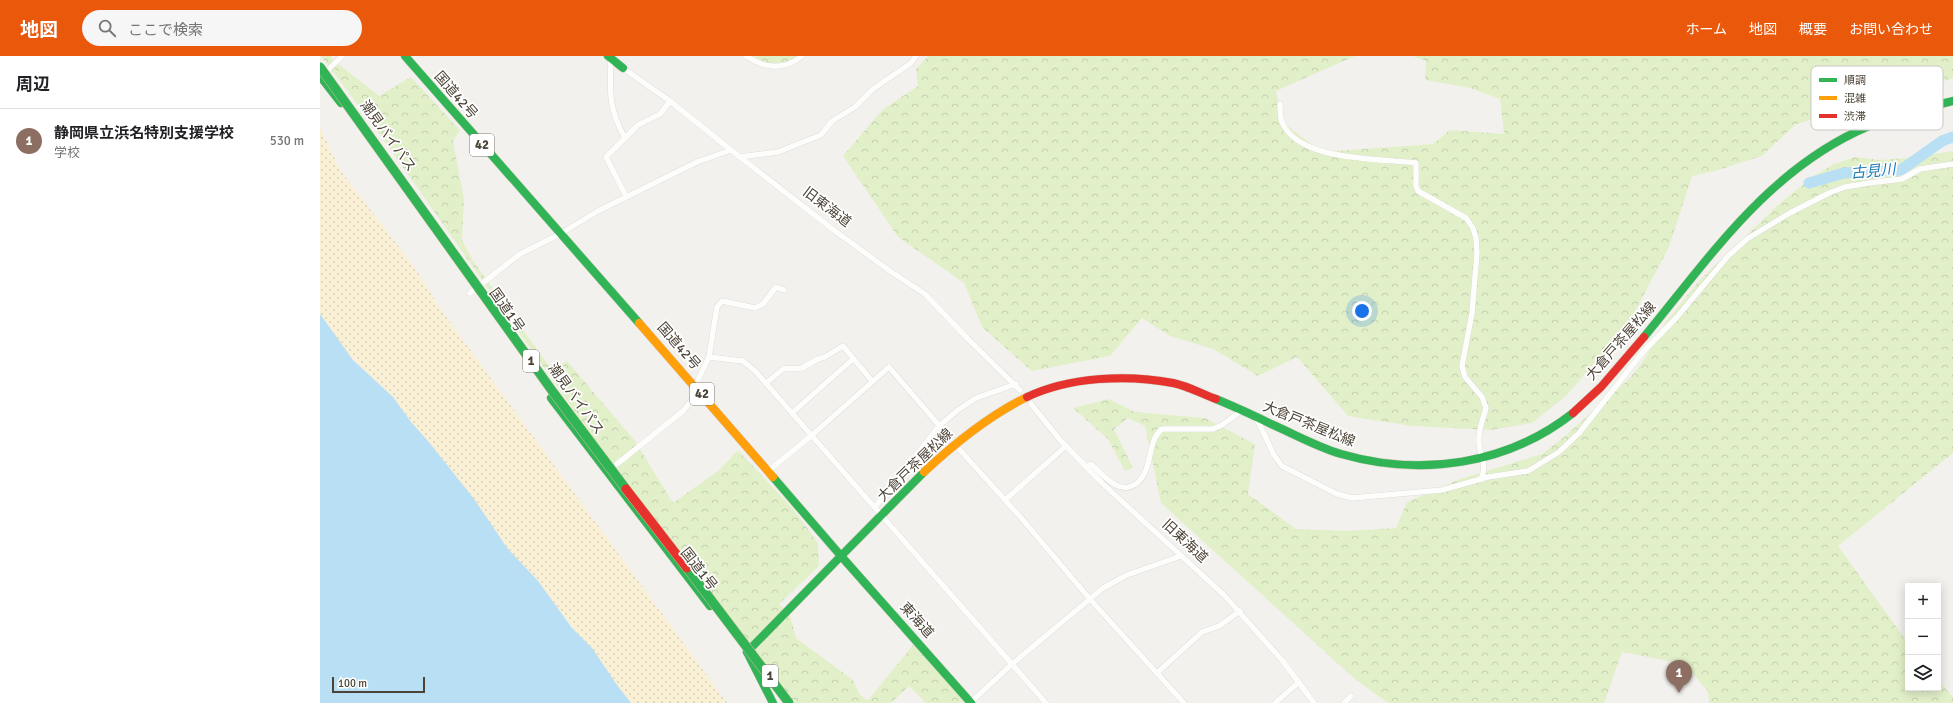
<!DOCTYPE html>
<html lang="ja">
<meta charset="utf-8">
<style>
:root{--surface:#fff;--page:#f6f6f6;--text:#202124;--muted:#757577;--line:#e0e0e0;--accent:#ea580c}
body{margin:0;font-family:Signika,"Noto Sans JP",sans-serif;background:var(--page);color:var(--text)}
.controls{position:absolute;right:12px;bottom:12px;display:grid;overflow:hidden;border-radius:0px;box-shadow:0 2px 10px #0003}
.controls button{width:36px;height:36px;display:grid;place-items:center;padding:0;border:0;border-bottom:1px solid var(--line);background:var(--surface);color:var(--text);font:20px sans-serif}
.scale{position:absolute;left:12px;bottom:10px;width:93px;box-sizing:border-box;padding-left:4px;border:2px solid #4c4336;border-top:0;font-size:11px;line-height:14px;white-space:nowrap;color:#4c4336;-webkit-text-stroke:3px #fff;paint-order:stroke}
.you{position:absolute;left:1042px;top:255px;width:14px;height:14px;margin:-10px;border:3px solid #fff;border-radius:50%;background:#1a73e8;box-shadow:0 0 0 6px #1a73e833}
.badge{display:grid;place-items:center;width:26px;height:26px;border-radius:50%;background:var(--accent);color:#fff;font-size:13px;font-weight:700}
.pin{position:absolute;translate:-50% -33px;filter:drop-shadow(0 1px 2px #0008)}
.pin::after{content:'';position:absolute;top:21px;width:14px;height:12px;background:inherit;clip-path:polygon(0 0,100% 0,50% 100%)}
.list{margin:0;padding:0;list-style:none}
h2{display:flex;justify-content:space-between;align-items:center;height:52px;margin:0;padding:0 16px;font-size:17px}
h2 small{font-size:13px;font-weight:400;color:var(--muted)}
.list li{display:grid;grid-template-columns:26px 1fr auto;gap:12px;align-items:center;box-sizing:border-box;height:64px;padding:0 16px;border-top:1px solid var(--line)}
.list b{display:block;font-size:15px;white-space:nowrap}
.list p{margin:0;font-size:13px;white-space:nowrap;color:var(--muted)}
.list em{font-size:13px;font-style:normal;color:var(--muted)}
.icon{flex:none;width:22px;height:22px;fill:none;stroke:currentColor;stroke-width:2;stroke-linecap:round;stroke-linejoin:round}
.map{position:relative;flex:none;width:1633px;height:647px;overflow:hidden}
header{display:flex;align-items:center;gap:24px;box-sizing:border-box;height:56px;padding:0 20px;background:var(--accent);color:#fff}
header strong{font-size:19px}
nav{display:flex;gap:22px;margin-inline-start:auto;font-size:14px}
.search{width:280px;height:36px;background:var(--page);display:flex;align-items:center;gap:10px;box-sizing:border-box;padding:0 14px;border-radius:22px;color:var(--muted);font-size:15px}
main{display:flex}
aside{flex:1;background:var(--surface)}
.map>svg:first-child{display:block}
.forest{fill:url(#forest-crowns)}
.sand{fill:url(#sand-dots)}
.water{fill:#b9dff5}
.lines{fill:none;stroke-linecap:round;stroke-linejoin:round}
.river{stroke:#b9dff5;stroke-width:11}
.street-casing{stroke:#d1cfca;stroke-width:6}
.fast-casing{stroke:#d4cec3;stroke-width:9}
.slow-casing{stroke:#d4cec3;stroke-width:9}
.jam-casing{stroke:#d4cec3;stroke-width:9}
.street{stroke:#fdfdfc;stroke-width:5.5}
.fast{stroke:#30b455;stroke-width:8}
.slow{stroke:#ff9f0a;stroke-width:8}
.jam{stroke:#e5322d;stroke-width:8}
.fast-bridge-casing{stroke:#cebea5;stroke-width:10;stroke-linecap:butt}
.jam-bridge-casing{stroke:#cebea5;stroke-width:10;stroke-linecap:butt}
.fast-bridge{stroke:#30b455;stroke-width:9}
.jam-bridge{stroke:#e5322d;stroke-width:9}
.labels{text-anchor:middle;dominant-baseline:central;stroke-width:3.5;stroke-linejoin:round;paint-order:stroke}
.shield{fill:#fff;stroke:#827b72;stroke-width:1}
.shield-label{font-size:13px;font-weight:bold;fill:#4c4336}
.street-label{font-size:14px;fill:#4c4336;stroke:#fff}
.water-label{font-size:15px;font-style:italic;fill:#1f7ab4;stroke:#fff}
.key{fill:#fff;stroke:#c9c7c3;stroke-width:1}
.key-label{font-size:11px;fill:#4c4336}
</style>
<header>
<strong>地図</strong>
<div class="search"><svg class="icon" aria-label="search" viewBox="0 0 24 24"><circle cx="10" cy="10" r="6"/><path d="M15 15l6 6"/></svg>ここで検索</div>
<nav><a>ホーム</a><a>地図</a><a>概要</a><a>お問い合わせ</a></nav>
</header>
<main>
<aside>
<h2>周辺<small></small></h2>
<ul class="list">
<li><span class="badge" style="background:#8d6e63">1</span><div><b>静岡県立浜名特別支援学校</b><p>学校</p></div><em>530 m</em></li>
</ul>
</aside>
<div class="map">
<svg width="1633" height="647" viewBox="0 0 1633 647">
<defs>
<pattern id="forest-crowns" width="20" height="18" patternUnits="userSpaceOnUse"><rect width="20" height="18" fill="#e2f0ca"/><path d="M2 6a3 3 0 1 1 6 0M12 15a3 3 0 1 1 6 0" fill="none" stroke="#c4cfae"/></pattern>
<pattern id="sand-dots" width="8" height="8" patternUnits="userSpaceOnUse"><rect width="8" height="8" fill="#f9f0d5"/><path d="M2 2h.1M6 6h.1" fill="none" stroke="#d7cfb7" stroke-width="1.8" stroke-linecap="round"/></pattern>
</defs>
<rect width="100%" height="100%" fill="#f3f1ed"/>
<g class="forest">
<path d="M1,0H11V2L59,40L91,21L140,74L133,85L144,143L142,184L153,205L232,314L247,305L315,385L353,447L399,414L418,394L474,454L498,487L499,510L459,548L470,559L476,582L533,624L540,639L548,644L594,588L646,647H606L589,630L571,647H474L289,404L58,76Z"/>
<path d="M434,0H480L473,6L450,11Z"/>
<path d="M608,0H1035L956,35L962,66L1002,96L1113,88L1130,74L1184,78L1180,43L1150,32L1105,24L1106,5L1093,0H1633V22L1573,42L1529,50L1475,69L1442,100L1395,115L1372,120L1349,191L1309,267L1246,340L1212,367L1171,374L1092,370L1028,360L977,301L938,320L893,293L850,280L822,262L790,300L712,315L662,271L644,227L578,181L523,100L562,54L598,30L596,13Z"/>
<path d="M1633,95V397L1518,490L1588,587V632H1618V624L1633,641V647H1389L1388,635L1364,608L1302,596L1284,647H1068L1035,623L841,447L825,370L808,362L794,373L813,412L805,415L788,383L753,352L789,343L815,356L885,362L935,388L928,438L976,473L1027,475L1076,472L1087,446L1140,423L1222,398L1244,381L1309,323L1322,307L1345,267L1378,226L1460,147L1494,120L1514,108L1535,101L1559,104L1588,102Z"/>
</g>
<path class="sand" d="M0,71L20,114L95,212L124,258L407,647H313L305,641L218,525L188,493L126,407L91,366L73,341L28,298L0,258Z"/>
<path class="water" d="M0,258L33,304L73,341L91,366L108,385L154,443L188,493L218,525L252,572L272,592L297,629L311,647H0Z"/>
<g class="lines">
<path class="river" d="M1489,127L1524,117L1581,114L1622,85L1633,81"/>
<g class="street-casing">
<g id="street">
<path d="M426,0C444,12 464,15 482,0"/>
<path d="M291,2C290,35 288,52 305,82"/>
<path d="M303,12L350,45L411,94L515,175L570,215L605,238L647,282L700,334"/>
<path d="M3,19L22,0"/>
<path d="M960,48C960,53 960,61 962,66C978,106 1061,102 1096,107V130L1098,135L1146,162L1153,172L1156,182L1157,197L1152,257L1142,310L1145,321L1162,341L1166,352C1163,363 1158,374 1159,386C1159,401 1168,407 1161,423"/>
<path d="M420,101L458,96L501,79L512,65L535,51L553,33L591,7L596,0"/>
<path d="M306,140L286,101L318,69L340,58L350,45"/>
<path d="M150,237L200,198L240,178L278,155L377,106L411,94"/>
<path d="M389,301L423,305L436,316L726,647"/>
<path d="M446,327L463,313L482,312L498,303L505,301L523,290L552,325"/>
<path d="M711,348L741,385L782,427L904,539L962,604L994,647"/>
<path d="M472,357L533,303"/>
<path d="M936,361L954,399L962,410L1017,438L1032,442L1122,434L1168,421L1208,415L1239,396L1259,377L1323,296L1357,261L1408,200L1427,183L1468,158L1509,137L1525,131L1549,127L1582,123L1600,113L1633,108"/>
<path d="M640,394L703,464L769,542L864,647"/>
<path d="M297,408L363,355L373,343L378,324L389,301L397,251L402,245L435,252L443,248L456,231L464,234"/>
<path d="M767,411L771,408C783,419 800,441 817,427C834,413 826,386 842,373H893L902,369L921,355"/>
<path d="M447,416L491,380L569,311L629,381"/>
<path d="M685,444L746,390"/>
<path d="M555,451L619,370L638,354L656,342L696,328"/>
<path d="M837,617L882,576L899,570L920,555"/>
<path d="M650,647L692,608L783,532L807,519L861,500"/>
<path d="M955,647L978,627"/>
<path d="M1024,647L1031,640"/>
</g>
</g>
<g class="fast-casing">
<g id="fast">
<path d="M85,0L319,267"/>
<path d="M288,0L303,12"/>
<path d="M0,20L21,47"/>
<path d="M1324,281C1390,201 1449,112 1549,70C1576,58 1604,52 1633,45"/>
<path d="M231,342L390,550"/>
<path d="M896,343C915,351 933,359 951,368C974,378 997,391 1021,398C1101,421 1187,409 1253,357"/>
<path d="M604,416L521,500L651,647"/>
<path d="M427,596L521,500L453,421"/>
<path d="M427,596L453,647"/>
</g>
</g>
<g class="slow-casing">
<g id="slow">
<path d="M319,267L453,421"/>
<path d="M604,416C635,387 668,360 707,341"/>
</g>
</g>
<g class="jam-casing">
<g id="jam">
<path d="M707,341C749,321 807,318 853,327C868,330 882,338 896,343"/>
<path d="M1253,357L1281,331L1324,281"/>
</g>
</g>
<use href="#street" class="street"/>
<use href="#fast" class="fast"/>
<use href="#slow" class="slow"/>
<use href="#jam" class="jam"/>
<g class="fast-bridge-casing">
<g id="fast-bridge">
<path d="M0,11L233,336L306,433"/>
<path d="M367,512L469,647"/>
</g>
</g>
<g class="jam-bridge-casing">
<path id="jam-bridge" d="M306,433L367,512"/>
</g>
<use href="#fast-bridge" class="fast-bridge"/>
<use href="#jam-bridge" class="jam-bridge"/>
</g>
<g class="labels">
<g class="shield">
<rect x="150" y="78" width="24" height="22" rx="3"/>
<rect x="203" y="294" width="16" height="22" rx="3"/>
<rect x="370" y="327" width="24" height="22" rx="3"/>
<rect x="442" y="609" width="16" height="22" rx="3"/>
</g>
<g class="shield-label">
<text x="162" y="89">42</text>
<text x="211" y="305">1</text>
<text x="382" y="338">42</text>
<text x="450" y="620">1</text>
</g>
<g class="street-label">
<text transform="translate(136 39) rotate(49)">国道42号</text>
<text transform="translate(68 80) rotate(54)">潮見バイパス</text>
<text transform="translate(507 151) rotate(37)">旧東海道</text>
<text transform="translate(187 254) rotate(55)">国道1号</text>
<text transform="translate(1301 285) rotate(-49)">大倉戸茶屋松線</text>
<text transform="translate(359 290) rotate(49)">国道42号</text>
<text transform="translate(256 343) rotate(54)">潮見バイパス</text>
<text transform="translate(989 368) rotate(22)">大倉戸茶屋松線</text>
<text transform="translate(595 409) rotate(-44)">大倉戸茶屋松線</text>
<text transform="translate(865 485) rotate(43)">旧東海道</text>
<text transform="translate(379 513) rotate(52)">国道1号</text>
<text transform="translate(597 564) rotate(48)">東海道</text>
</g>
<g class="water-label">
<text transform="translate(1553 115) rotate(-5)">古見川</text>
</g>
</g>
<rect x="1491" y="10" width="132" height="64" rx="6" class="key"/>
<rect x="1499" y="22" width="18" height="4" fill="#30b455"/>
<rect x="1499" y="40" width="18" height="4" fill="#ff9f0a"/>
<rect x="1499" y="58" width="18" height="4" fill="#e5322d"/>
<g class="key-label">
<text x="1524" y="28">順調</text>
<text x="1524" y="46">混雑</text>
<text x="1524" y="64">渋滞</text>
</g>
</svg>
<div class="controls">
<button>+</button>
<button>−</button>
<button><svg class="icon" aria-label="layers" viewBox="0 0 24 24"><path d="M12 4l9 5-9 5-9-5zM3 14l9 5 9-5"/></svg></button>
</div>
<div class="scale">100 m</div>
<div class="you"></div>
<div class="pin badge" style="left:1359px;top:637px;background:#8d6e63">1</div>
</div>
</main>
